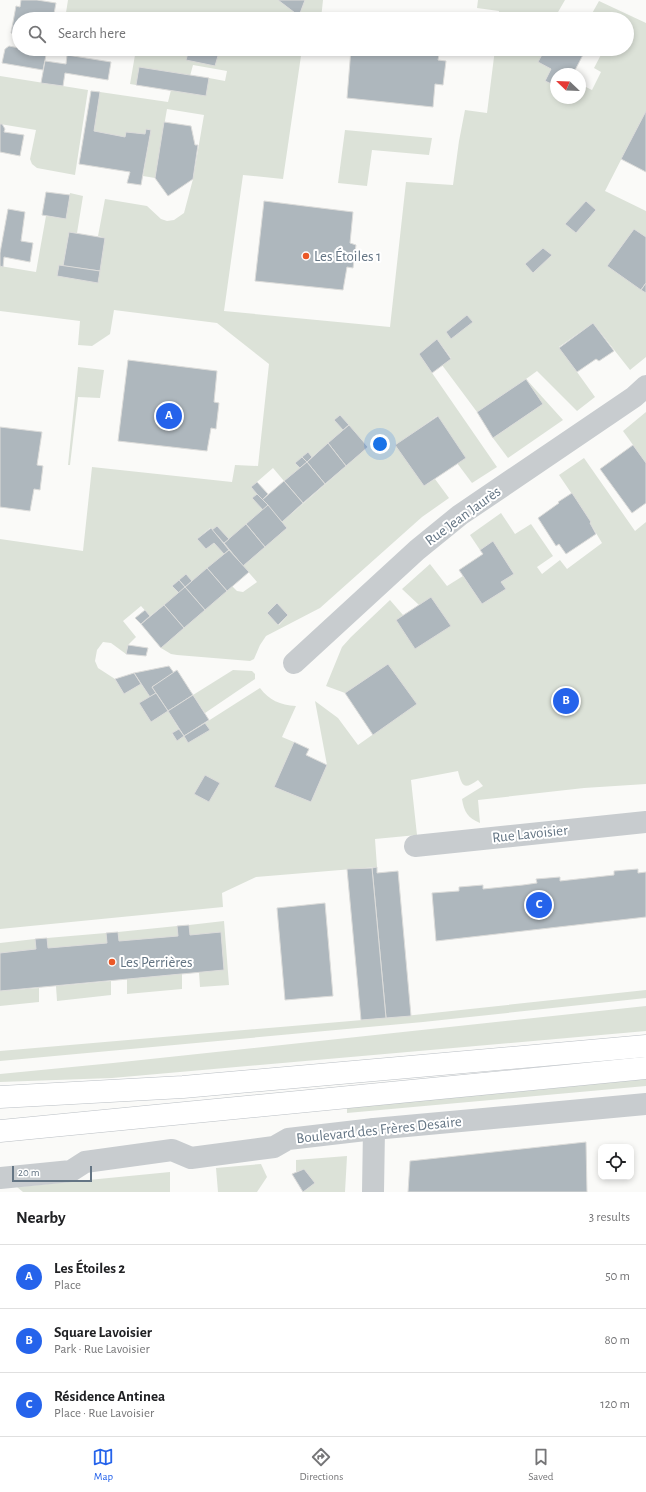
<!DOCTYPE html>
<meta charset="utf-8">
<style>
:root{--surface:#fff;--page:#f6f6f6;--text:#202124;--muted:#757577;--line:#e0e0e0;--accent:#2563eb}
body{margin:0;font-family:"Alegreya Sans",sans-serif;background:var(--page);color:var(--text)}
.controls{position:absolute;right:12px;bottom:12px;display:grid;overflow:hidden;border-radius:8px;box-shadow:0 2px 6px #0003}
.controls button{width:36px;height:36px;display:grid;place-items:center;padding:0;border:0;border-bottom:1px solid var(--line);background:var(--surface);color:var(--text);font:20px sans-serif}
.compass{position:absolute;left:550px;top:68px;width:36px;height:36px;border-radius:50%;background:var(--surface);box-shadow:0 2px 6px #0003;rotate:293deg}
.scale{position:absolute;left:12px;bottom:10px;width:80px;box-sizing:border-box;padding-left:4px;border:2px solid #647584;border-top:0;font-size:11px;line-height:14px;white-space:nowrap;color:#647584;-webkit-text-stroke:3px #fff;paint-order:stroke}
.you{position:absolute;left:380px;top:444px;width:14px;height:14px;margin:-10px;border:3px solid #fff;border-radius:50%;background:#1a73e8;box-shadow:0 0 0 6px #1a73e833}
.badge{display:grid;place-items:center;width:26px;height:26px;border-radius:50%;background:var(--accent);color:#fff;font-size:13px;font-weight:700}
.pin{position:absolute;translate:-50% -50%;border:2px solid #fff;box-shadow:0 1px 4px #0006}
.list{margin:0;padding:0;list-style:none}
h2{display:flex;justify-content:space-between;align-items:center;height:52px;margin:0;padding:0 16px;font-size:17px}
h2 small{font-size:13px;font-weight:400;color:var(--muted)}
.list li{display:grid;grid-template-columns:26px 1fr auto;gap:12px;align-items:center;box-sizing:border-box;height:64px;padding:0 16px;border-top:1px solid var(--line)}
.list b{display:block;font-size:15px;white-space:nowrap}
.list p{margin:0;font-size:13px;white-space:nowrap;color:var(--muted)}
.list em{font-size:13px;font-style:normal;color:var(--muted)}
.icon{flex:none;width:22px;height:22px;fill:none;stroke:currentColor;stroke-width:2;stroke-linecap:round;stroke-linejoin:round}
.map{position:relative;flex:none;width:646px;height:1192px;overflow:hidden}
.search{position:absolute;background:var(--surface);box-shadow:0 2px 6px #0003;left:12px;right:12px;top:12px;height:44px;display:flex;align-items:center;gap:10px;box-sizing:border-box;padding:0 14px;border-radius:22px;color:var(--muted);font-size:15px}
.sheet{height:244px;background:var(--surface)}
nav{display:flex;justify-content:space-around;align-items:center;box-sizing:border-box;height:56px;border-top:1px solid var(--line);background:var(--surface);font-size:11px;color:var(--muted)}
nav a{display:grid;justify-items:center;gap:2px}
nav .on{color:var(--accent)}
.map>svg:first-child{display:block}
.green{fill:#dce2d8;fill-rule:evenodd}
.building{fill:#aeb7bd;stroke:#dcdcda}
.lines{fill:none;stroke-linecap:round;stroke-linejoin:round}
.secondary-casing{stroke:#babfc4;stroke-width:23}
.minor{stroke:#c8cccf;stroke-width:22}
.secondary{stroke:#fff;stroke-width:22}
.poi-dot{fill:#eb5827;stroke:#fff;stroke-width:1.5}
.labels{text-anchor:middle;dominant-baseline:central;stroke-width:4;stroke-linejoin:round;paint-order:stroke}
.poi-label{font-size:15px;fill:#647584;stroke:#fff;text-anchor:start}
.street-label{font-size:15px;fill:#647584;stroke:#fff}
</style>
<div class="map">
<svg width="646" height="1192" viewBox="0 0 646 1192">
<rect width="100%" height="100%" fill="#fafaf8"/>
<g class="green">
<path d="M68,0H278L299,16L305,0H323L321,19H65Z"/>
<path d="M478,0H565L554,19H498L499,11L477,8Z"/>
<path d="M599,1L646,23V111L605,191L646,211V237L634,229L607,266L646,293V357L630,370L593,323L559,347L595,397L577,411L537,371L526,379L563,420L508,458L493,438L543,404L526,379L477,412L442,365L451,358L437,339L419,354L497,467L472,483L457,463L437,416L396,445L424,486L435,479L449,498L422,517L320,608L266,636L260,645L254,659L250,661L177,655L171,654L161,648L232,586L237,591L243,592L257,582L243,566L287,528L282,522L368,447L340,415L334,420L343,430L312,457L308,452L295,463L300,468L284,481L273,468L251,487L257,494L253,498L263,510L229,539L217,526L212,530L210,528L197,539L206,549L214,543L224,554L192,581L186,574L173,585L179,593L150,616L141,606L123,621L136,637L128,645L126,654L111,643L103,642L97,650L95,661L98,668L115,679L124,694L141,684L150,697L140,704L151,722L168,711L179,729L172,734L177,740L184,736L188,743L209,730L205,723L260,688C269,700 280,705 296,706L282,737L294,742L274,787L311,802L327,765L315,701L338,718L358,745L416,704L388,664L345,693L326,686L342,647L351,637L390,600L403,615L396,620L450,626L431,597L419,605L402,589L430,564L447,586L463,576L482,604L505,589L501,582L514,574L493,542L480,550L470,535L501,513L515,534L531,524L553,556L537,567L542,574L560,560L567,569L602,543L590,523L591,522L559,475L584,458L635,531L646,522V784L584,788L478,800L480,823C468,818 464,812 462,799L483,786L478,780C464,790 462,787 458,771L411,780L417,835L375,839L377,867L256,877L222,893L223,907L0,929V539L83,551L92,467L232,482L235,465L258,466L269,364L217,323L114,310L110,334L92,346L78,345L80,321L0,311V266L36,272L46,216L66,219L70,193L83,196L77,233L69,232L63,266L59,265L57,276L98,282L105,238L98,236L105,199L147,206L161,219L167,221L174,220L184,213L193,179L204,115L167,109L155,178L143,176L151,130L146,129L145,134L126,132L125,137L94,131L100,92L168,102L171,90L209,78L225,81L227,71L193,65L190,76L136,85L130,84L135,55L102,49H302L283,179L243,175L224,311L390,327L406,182L453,185L459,141L465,110L487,113L495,49H540L544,51L551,69L545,81L556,86V98H580V84L592,90L601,72L594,68L604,49H627V19H594L590,17ZM596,210L576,233L565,224ZM543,248L552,255L533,273L525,264ZM467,315L472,322L451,339L446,332ZM277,603L288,615L279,625L267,613Z"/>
<path d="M0,76L88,90L75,175L37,168L32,164L30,159L36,130L0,124Z"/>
<path d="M345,130L432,138L429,155L372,150L367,186L338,183Z"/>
<path d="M78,367L104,370L100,398L78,397L70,465H68Z"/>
<path d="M646,412V463L623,431Z"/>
<path d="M233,670L252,671L255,674V679L205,713L193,695Z"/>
<path d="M224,921L229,985L200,987L199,972L224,970L221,932L190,935L189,925Z"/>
<path d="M177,926L178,936L119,941L118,932Z"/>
<path d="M106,933L107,943L48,948L47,938Z"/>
<path d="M35,939L36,949L0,953V943Z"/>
<path d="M182,974V989L127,994V979Z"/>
<path d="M111,981V995L57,1001L56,986Z"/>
<path d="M39,988V1002L0,1006V991Z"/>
<path d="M646,990V998L423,1022L0,1061V1051L386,1018Z"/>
<path d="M646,1006V1031L112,1078L0,1082V1074L113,1063Z"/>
<path d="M646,1079V1086L347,1113V1108Z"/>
<path d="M347,1156L345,1192H303L315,1183L304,1169L296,1172V1160Z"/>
<path d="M261,1164L267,1177L257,1192H218L216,1168Z"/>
<path d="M170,1172V1192H23L17,1187Z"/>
</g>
<g class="building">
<path d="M21,0H37L56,3L53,19H19V35L11,33L16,6L20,7Z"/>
<path d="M278,0H305L299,16Z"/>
<path d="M9,46L19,48V49L42,51L46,55L43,70L2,63L5,49Z"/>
<path d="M189,49H220L215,66L186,60Z"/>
<path d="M351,49H440L438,60L446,61L443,85L435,84L433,107L347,98Z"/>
<path d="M545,49H586L573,74H556V86L545,81L551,69L538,62Z"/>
<path d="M67,55L111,62L108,80L65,73L63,86L41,83L45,61L66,64Z"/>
<path d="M139,67L209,78L206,96L136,85Z"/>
<path d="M91,91L100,92L94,131L125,137L126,132L145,134L146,129L151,130L141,185L127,183L130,172L79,164Z"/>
<path d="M646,111V172L621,159Z"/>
<path d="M164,122L191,126L195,145H198L193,179L168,196L155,178Z"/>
<path d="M0,124H2L5,129L4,132L24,135L20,156L0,152Z"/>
<path d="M46,192L70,195L66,219L42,215Z"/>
<path d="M264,201L353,212L350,243L356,245L353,268L347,267L343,290L255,281Z"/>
<path d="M586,201L596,210L576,233L565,224Z"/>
<path d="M8,209L25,212L21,241L33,243L30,262L4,257L3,267L0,266V253Z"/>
<path d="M634,229L646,237V283L641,290L607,266Z"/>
<path d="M69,232L105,238L100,271L63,266Z"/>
<path d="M543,248L552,255L533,273L525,264Z"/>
<path d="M59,265L100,271L98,283L57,276Z"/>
<path d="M646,283V293L641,290Z"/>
<path d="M467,315L473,322L451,339L446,332Z"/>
<path d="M593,323L614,351L599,361L596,359L577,372L559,348Z"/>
<path d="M437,339L451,359L432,373L419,354Z"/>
<path d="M128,360L217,371L214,402L219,403L216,429L211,428L207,451L118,441Z"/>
<path d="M526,379L543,404L493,438L477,412Z"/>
<path d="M340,415L349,425L343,430L334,420Z"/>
<path d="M438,416L466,458L424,486L395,445Z"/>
<path d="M349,425L368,447L346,466L328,443Z"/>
<path d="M0,427L42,432L37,465L43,466L40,490L34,489L30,511L0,507Z"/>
<path d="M328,443L346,466L325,484L307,462Z"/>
<path d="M633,445L646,463V503L632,513L600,469Z"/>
<path d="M308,452L312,457L307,462L302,457Z"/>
<path d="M302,457L307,462L300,468L295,463Z"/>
<path d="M307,462L325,484L303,503L284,481Z"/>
<path d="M284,481L303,503L282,522L262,500Z"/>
<path d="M257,482L268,494L262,500L251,487Z"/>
<path d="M572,493L591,522L590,523L596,534L566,554L559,544L556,546L538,518L559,503L558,502Z"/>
<path d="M257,494L268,505L263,510L252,498Z"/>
<path d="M268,505L287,528L265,547L246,524Z"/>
<path d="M246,524L265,547L243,566L224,543Z"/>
<path d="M217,526L229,539L224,543L212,530Z"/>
<path d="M211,528L229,550L224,554L214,543L206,549L197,539Z"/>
<path d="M493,541L514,574L501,582L506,589L482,604L459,570L483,554L480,550Z"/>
<path d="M229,550L249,572L227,591L207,568Z"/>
<path d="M207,568L227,591L205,610L185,587Z"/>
<path d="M186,574L192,581L185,587L179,580Z"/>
<path d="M179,580L185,587L179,593L172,586Z"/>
<path d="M185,587L205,610L184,628L164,605Z"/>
<path d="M431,597L451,626L415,649L396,620Z"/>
<path d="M277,603L288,615L278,625L267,613Z"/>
<path d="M164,605L184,628L161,648L141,624Z"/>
<path d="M145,610L150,616L141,624L135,618Z"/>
<path d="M128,645L148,648L146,656L126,654Z"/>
<path d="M388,664L417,704L373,735L345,693Z"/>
<path d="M169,666L174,673L152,687L156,693L150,697L134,673Z"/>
<path d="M177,670L193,695L168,711L152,687Z"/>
<path d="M134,673L141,684L124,694L115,679Z"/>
<path d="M156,693L168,711L151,722L139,703Z"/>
<path d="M193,695L209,720L184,736L168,711Z"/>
<path d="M205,723L210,730L188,743L184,736Z"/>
<path d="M179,729L184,736L177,741L172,733Z"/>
<path d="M294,742L309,749L306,755L327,765L311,802L274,787Z"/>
<path d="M205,775L220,783L209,802L194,794Z"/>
<path d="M377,867V873L398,871L411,1016L386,1018L372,868Z"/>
<path d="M372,868L386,1018L361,1020L347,869Z"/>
<path d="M638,869V873L646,872V917L436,941L432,893L459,891V887L483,885V889L523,885L537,883L536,879L560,877V881L614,875V871Z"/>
<path d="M325,903L333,996L285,1000L277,908Z"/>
<path d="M189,925L190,935L221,932L224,970L0,991V953L36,949L35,939L47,938L48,948L107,943L106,933L118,932L119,941L178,936L177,926Z"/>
<path d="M586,1142L587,1192H408L410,1161Z"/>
<path d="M304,1169L315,1183L303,1192L292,1174Z"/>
</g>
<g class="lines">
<g class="secondary-casing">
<g id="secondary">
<path d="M0,1097L183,1087L646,1046"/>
<path d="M0,1131L646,1068"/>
</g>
</g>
<g class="minor">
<path d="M294,663L417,550L460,515L634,397L646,386"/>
<path d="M415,846L646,822"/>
<path d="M0,1178L71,1171L85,1162L172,1150L191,1158L274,1147L288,1139L374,1129L646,1104"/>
<path d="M373,1192L374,1129"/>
</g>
<use href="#secondary" class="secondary"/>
</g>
<g class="poi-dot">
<circle cx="306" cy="256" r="4"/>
<circle cx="112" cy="962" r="4"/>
</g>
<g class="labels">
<g class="poi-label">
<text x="314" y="256">Les Étoiles 1</text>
<text x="120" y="962">Les Perrières</text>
</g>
<g class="street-label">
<text transform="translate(463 516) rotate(-36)">Rue Jean Jaurès</text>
<text transform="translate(530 834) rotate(-6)">Rue Lavoisier</text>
<text transform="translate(379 1130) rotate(-6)">Boulevard des Frères Desaire</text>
</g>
</g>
</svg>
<div class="controls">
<button><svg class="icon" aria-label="locate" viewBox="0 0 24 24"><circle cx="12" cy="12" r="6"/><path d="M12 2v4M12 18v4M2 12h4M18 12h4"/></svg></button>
</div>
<svg class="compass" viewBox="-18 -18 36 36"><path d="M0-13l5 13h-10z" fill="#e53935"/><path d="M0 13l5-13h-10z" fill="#757577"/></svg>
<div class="scale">20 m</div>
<div class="you"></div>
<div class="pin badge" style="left:169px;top:416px">A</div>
<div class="pin badge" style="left:566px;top:701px">B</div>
<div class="pin badge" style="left:539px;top:905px">C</div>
<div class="search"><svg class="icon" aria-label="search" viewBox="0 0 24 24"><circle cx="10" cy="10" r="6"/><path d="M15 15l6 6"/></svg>Search here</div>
</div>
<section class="sheet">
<h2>Nearby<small>3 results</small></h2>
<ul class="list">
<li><span class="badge">A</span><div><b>Les Étoiles 2</b><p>Place</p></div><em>50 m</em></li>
<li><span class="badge">B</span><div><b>Square Lavoisier</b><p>Park · Rue Lavoisier</p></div><em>80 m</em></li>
<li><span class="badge">C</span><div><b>Résidence Antinea</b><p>Place · Rue Lavoisier</p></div><em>120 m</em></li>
</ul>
</section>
<nav>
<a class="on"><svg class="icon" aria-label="map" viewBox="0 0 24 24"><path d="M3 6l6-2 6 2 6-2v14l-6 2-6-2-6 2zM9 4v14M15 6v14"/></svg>Map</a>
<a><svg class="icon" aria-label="directions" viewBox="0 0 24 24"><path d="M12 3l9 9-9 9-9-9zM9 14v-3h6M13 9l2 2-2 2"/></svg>Directions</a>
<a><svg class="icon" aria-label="saved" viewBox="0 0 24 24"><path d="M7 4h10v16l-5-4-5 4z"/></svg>Saved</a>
</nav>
